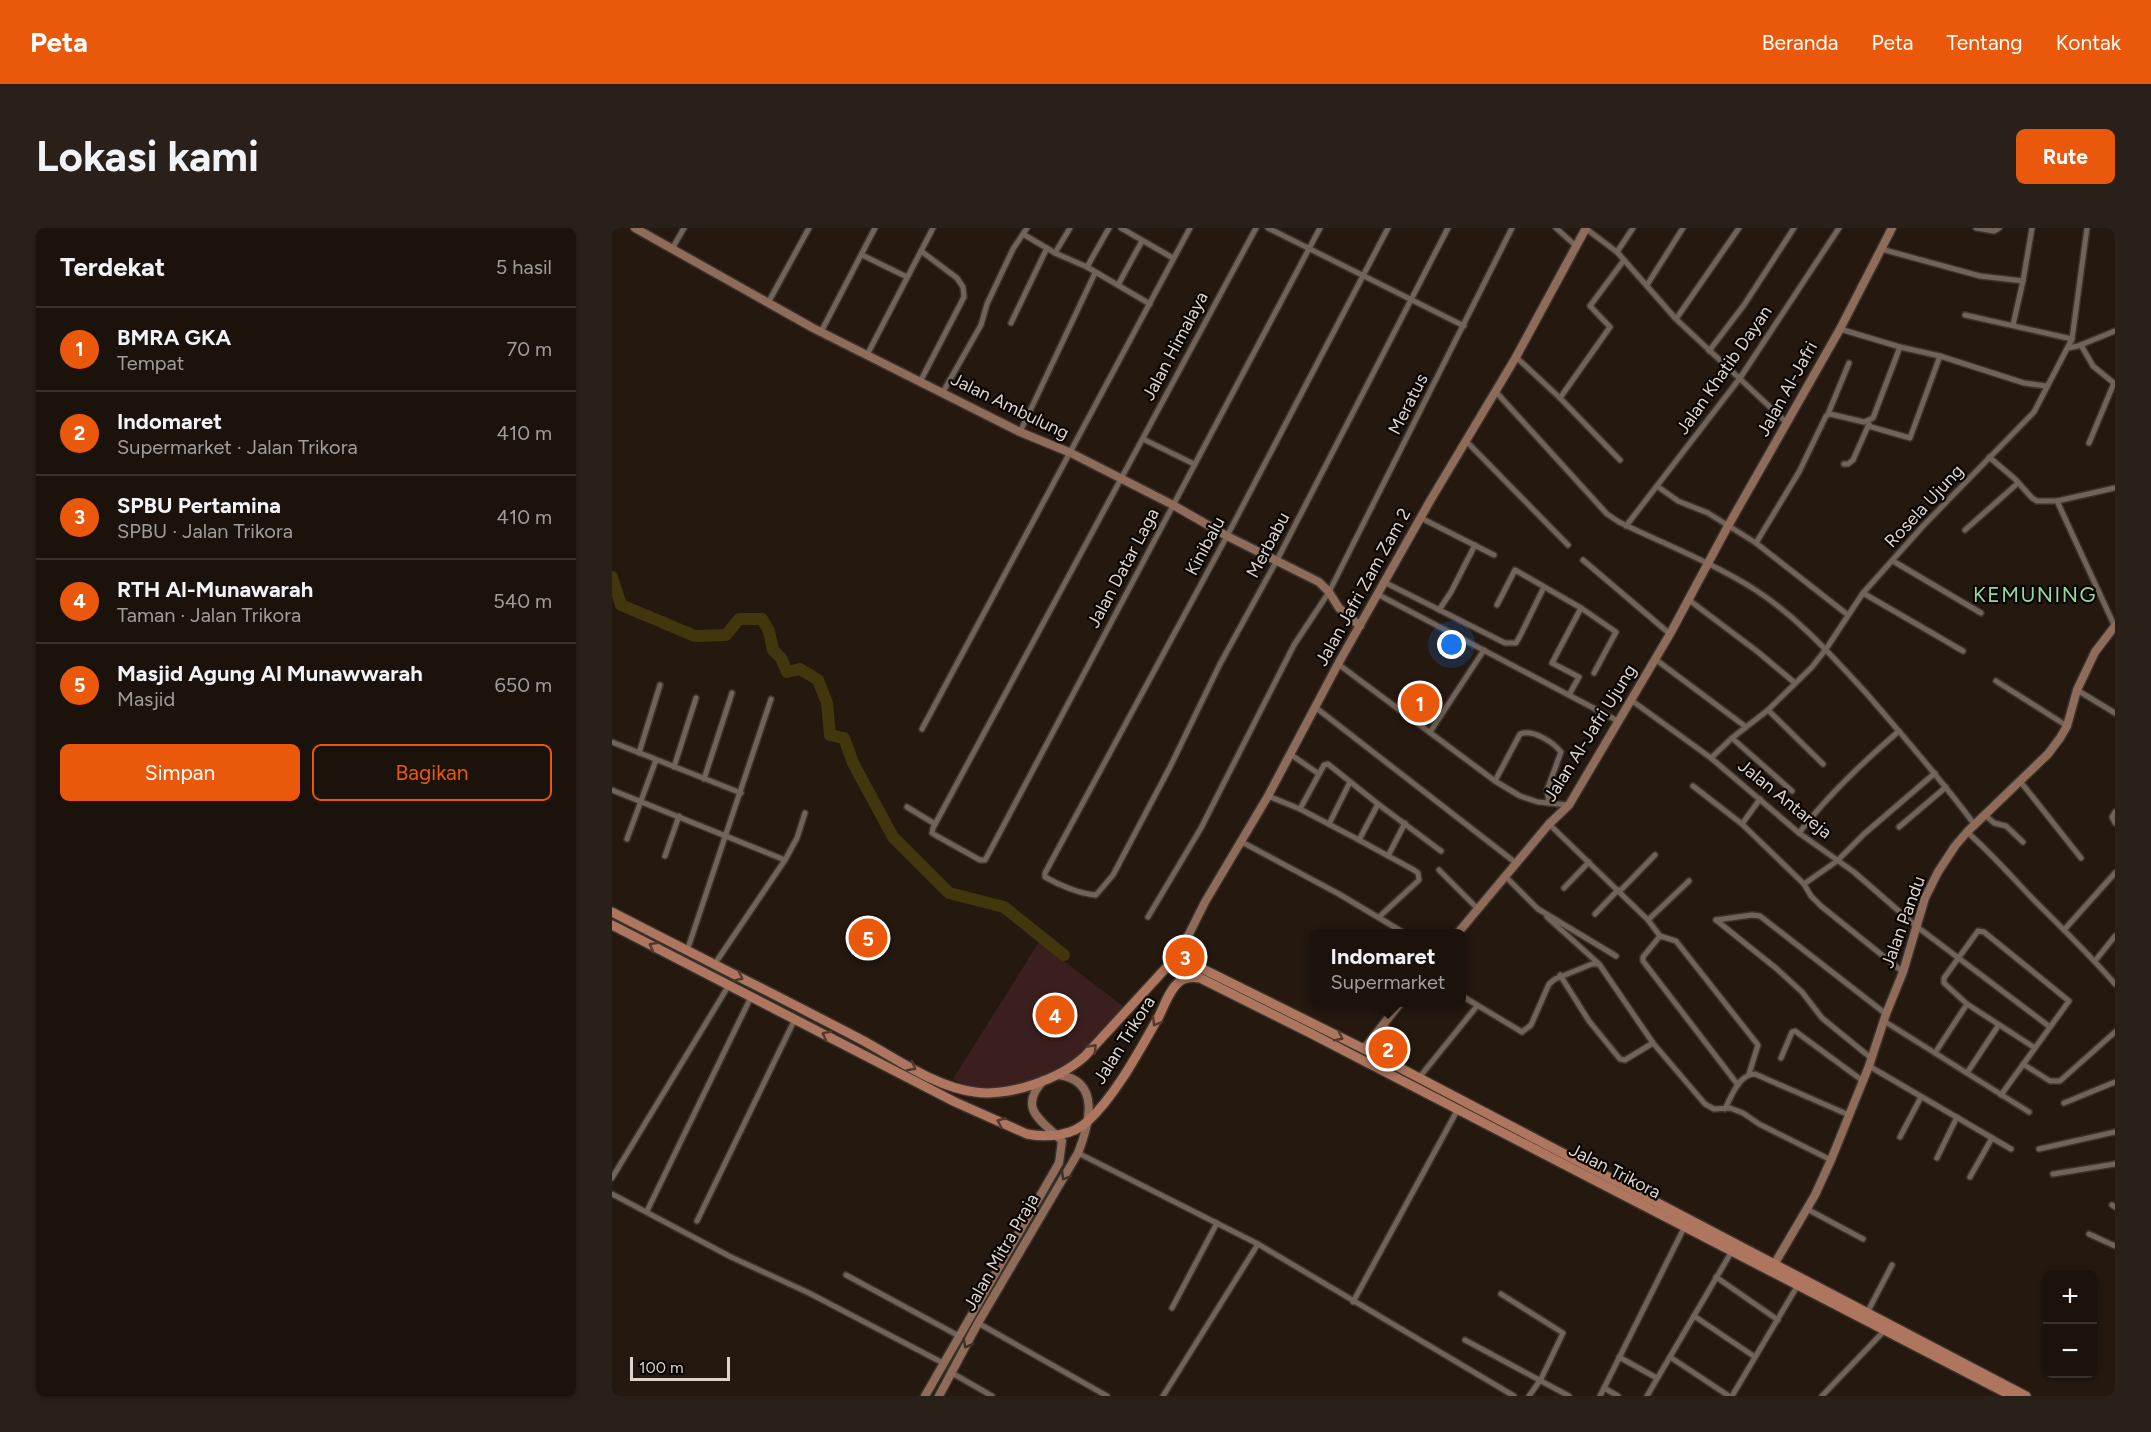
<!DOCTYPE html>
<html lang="id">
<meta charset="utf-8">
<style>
:root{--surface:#1b120b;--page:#282019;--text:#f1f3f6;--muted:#a09e9d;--line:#39322c;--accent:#ea580c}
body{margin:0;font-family:Figtree,sans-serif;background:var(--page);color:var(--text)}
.controls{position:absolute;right:18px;bottom:18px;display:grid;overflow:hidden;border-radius:9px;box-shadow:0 2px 4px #0004}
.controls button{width:54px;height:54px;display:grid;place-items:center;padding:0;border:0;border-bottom:2px solid var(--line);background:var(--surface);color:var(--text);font:30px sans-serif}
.scale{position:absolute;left:18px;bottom:15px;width:100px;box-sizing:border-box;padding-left:6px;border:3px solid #ddd4ce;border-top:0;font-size:16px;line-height:21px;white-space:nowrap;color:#ddd4ce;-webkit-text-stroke:4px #090503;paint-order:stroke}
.you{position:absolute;left:840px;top:417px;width:21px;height:21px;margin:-15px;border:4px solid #fff;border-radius:50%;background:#1a73e8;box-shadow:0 0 0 9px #1a73e833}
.badge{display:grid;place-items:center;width:39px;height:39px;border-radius:50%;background:var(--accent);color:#fff;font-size:20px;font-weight:700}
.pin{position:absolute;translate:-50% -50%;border:3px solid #fff;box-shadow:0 2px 6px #0006}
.popup{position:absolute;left:698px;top:701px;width:156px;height:78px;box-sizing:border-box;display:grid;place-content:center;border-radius:9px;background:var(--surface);filter:drop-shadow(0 2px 4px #0005);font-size:20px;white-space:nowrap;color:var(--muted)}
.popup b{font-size:22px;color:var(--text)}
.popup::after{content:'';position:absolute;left:50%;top:100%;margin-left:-12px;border:12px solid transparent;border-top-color:var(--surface)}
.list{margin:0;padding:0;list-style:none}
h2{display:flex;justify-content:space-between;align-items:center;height:78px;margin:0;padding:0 24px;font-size:26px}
h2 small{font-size:20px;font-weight:400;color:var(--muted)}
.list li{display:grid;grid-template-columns:39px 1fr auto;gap:18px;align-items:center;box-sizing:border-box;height:84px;padding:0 24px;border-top:2px solid var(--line)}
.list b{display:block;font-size:22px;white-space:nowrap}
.list p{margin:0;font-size:20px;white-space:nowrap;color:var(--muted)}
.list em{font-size:20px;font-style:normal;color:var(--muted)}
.actions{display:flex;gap:12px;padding:18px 24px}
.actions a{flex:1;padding:14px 0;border:2px solid var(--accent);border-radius:9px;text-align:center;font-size:21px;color:var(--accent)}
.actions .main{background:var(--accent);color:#fff}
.map{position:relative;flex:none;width:1503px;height:1168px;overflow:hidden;border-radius:9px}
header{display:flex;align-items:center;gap:36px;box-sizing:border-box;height:84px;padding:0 30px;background:var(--accent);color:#fff}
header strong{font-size:28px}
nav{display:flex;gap:33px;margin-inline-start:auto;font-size:21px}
.intro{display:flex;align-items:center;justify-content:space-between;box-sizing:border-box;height:144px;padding:0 36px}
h1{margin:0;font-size:42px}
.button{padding:15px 27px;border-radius:9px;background:var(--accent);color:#fff;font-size:21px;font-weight:700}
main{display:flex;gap:36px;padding:0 36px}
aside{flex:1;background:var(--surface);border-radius:9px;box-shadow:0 2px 4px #0004}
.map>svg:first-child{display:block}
.green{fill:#3b1f1e}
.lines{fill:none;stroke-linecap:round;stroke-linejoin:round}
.river{stroke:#42370c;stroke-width:12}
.street-casing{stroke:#3b322d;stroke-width:8}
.secondary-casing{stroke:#3b322d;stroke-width:11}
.primary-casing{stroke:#3b322d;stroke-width:12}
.street{stroke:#716357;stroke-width:5}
.secondary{stroke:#8f6c5a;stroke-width:8}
.primary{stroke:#ae765e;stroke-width:9}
.oneway{stroke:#53382c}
.oneway2{stroke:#3f2e26}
.labels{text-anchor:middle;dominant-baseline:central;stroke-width:4.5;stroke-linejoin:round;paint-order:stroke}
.street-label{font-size:18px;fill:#ddd4ce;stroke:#090503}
.quarter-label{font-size:21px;letter-spacing:1.5px;fill:#96d7a2;stroke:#090503}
</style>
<header>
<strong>Peta</strong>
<nav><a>Beranda</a><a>Peta</a><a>Tentang</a><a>Kontak</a></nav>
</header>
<div class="intro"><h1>Lokasi kami</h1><a class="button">Rute</a></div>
<main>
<aside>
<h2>Terdekat<small>5 hasil</small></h2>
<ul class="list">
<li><span class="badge">1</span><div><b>BMRA GKA</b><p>Tempat</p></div><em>70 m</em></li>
<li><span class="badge">2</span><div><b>Indomaret</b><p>Supermarket · Jalan Trikora</p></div><em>410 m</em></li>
<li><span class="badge">3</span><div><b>SPBU Pertamina</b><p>SPBU · Jalan Trikora</p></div><em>410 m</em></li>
<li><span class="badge">4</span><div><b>RTH Al-Munawarah</b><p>Taman · Jalan Trikora</p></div><em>540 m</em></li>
<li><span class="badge">5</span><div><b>Masjid Agung Al Munawwarah</b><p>Masjid</p></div><em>650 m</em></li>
</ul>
<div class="actions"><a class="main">Simpan</a><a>Bagikan</a></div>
</aside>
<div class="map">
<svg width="1503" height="1168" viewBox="0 0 1503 1168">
<rect width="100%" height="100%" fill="#24180f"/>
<path class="green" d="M427,714L512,779C494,796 467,833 447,843C433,851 418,852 403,856C378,861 364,863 341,851Z"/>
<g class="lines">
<path class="river" d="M0,349L9,377L83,408L114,407L127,391H150L157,403L161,422L169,430L175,444L188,441L206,452L215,475L218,507L232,510L241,535L281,609L337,665L392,679L452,727"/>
<g class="street-casing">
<g id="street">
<path d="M509,0L561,30"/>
<path d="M644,0L321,600L320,605L323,607L368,632H373L378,623L708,0"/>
<path d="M656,0L852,98"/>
<path d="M776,0L615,308L433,645V649C447,657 468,666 484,667L501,647L558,539L608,436L665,332L836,0"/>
<path d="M944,0L964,18"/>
<path d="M973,0L1005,24L1064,91L1175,195"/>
<path d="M1364,0L1382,3L1387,0"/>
<path d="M411,6L443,25L475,39L538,76"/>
<path d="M60,21L72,0"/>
<path d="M1269,21L1368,48L1411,53"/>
<path d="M1005,24L1021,0"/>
<path d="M443,25L458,0"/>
<path d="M250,27L295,49"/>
<path d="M475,39L497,0"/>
<path d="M506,57L530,13"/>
<path d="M1035,57L1071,0"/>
<path d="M156,75L197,0"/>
<path d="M1353,87L1460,111"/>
<path d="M1064,91L1127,0"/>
<path d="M399,95L435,20"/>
<path d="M1401,97L1411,53L1420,0"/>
<path d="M1228,101L1288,119L1328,128L1412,155L1434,158"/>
<path d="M209,104L263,0"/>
<path d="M1469,117L1481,138L1503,156"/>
<path d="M1456,120L1466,118L1503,103"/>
<path d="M1097,123L1132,77L1182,0"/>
<path d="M255,127L321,0"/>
<path d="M904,129L948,170L1008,232"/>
<path d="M309,152L352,69L351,59L345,50L309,23"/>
<path d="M331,164L369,97L375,76L401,21L415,0"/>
<path d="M884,164L995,286L1007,294C1052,316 1099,334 1142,361C1186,389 1220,428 1255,466C1292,509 1329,551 1362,596"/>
<path d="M948,170L998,99L978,78L1012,32"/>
<path d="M1216,186L1237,135"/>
<path d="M1256,198L1298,210L1328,128"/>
<path d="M408,204L483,45"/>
<path d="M531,211L582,236"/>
<path d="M854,213L956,317"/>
<path d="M1477,215L1502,155"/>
<path d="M1377,229L1403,251L1420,270L1425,273H1445L1503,260"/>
<path d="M1232,236H1236L1241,232L1257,196"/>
<path d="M1045,258L1066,273L1096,285L1144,315L1236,387"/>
<path d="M1445,273L1503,399"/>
<path d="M809,290L882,327"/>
<path d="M1014,298L1128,150L1227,0"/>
<path d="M1353,302L1406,255"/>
<path d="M1144,315L1187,244L1214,188L1218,186L1252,194L1261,190L1288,119"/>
<path d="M971,332L1058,406"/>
<path d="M1281,333L1369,385"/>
<path d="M772,354L893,415H904L908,408L932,359"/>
<path d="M1251,365L1351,423"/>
<path d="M767,367L1006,493"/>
<path d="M1077,372L1146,424L1183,455"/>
<path d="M885,377L903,342L969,380L1004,404L982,445"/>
<path d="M827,382L839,364L863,317"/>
<path d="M1043,431L1134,499"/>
<path d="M726,436L883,553L908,568L926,574L957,577"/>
<path d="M1384,453L1455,498"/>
<path d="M1465,462L1503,485"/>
<path d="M957,467L967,449L940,435L969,380"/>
<path d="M1019,472L1099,530L1187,605L1242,644L1304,698L1438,799"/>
<path d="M703,479L904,635"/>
<path d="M1156,482L1211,536"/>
<path d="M310,501L578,0"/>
<path d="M818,504L872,422"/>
<path d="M1120,510L1180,563"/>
<path d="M0,514L129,565"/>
<path d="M27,525L48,457"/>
<path d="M678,526L707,546"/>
<path d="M1099,530L1120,510L1156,482L1200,439L1214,421L1251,365L1311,298L1422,184L1460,111L1475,0"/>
<path d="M62,539L84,470"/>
<path d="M92,551L120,465"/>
<path d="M883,553L908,506C921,501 941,514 949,524L935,562L937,574"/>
<path d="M1408,553L1469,630"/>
<path d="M1081,558L1130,596L1192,656L1199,668L1209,678L1291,744"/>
<path d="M0,562L173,632"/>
<path d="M656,568L688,581"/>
<path d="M295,579L323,596"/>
<path d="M1503,584L1500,589L1503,595"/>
<path d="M1373,587L1382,595L1394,598L1411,614"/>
<path d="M717,596L738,554"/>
<path d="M937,596L1036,692L1048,708L1064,713L1146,817L1137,846"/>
<path d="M1130,596L1148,571"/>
<path d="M1287,599L1334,559"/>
<path d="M1355,604C1379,625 1398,647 1420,670C1448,698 1477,726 1503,756"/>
<path d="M1187,605C1216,567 1251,534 1287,503"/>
<path d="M15,611L44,532"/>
<path d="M747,612L688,581L712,537L716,536L766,576"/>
<path d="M628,613L727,666L794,706"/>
<path d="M53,628L67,588"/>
<path d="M776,628L793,595"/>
<path d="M827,642L865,680"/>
<path d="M893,648L926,681L1004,728"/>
<path d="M1192,656L1225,633L1252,606L1323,545"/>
<path d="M952,660L977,634"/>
<path d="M1007,664L1043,627"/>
<path d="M983,686L1006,662"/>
<path d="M536,689L589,600L682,417L717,364L900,0"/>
<path d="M767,689L807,652L806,645L802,642L747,612L766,576L829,623"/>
<path d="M935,689L986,735"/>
<path d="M1036,692L1077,653"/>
<path d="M1104,692L1165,741L1190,764L1210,790L1259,830"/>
<path d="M1104,692L1140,687L1148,688L1274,786"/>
<path d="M1452,702L1503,645"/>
<path d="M1048,708L1031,729V733L1126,857"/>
<path d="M75,723L159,471"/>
<path d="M1483,733L1503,708"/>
<path d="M102,737L173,632L185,610L193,585"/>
<path d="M948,747L977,793L1008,831L1013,832L1041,815"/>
<path d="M850,768L910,804L919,797L937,756L943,751L980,736H987L1041,815L1093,876L1102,881L1118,880L1131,885L1147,896L1219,932"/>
<path d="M1272,793L1417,884"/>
<path d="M1323,825L1355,776"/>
<path d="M1169,830L1180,804L1183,803L1251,853"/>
<path d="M1411,836L1438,853H1448L1503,804"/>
<path d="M1257,838L1399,921"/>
<path d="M1355,845L1386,798"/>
<path d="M806,851L865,778"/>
<path d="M1389,867L1457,773L1372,704L1366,703L1332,750V755L1355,776L1423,820"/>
<path d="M1452,875L1503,854"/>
<path d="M1113,881C1119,869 1127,846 1143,846L1237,887"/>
<path d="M1288,909L1309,869"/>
<path d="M1427,921L1503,904"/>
<path d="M466,925L646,1016L902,1168"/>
<path d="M1325,930L1345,889"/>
<path d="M1441,946L1503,936"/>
<path d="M1358,949L1380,910"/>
<path d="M0,950L117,757"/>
<path d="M0,966L119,1029L197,1065L331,1135"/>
<path d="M1500,977L1503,979"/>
<path d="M1195,981L1251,1011"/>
<path d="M35,983L139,769"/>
<path d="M85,993L183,791"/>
<path d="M1477,1006L1503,1018"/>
<path d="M234,1047L347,1108"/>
<path d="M1104,1049L1166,1092"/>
<path d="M889,1066L951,1105L929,1151L917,1168"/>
<path d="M741,1074L846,881"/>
<path d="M560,1080L605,995"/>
<path d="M1255,1085L1280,1037"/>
<path d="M1082,1088L1143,1129"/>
<path d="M366,1095L495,1168"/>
<path d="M853,1112L957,1168"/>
<path d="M1007,1129L1043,1149"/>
<path d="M1058,1129L1117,1168"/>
<path d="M340,1145L380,1168"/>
<path d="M992,1160L1006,1168"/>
<path d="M551,1168L646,1016"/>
<path d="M988,1168L1073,998"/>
<path d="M1035,1168L1120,1023"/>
<path d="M1120,1168L1186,1057"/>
<path d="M1210,1168L1273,1102"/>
</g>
</g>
<g class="secondary-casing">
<g id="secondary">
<path d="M23,0L201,100L408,204L459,225L561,277L615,308L707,354L717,364L727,380L748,398"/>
<path d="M845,706L937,596L957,577L1058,406L1116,298L1228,101L1280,0"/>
<path d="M562,736L593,674L656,568L726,436L818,273L904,129L974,0"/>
<path d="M752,821L789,774"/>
<path d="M1163,1035L1203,967L1219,932L1257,838L1274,786L1291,744L1313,670L1326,644L1343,618L1355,604L1436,526L1448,510L1455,498L1465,462L1483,424L1503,398"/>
<path d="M313,1168L447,935L450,913C431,893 404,881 432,852"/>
<path d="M327,1168L366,1095L466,925C477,897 490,852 446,847"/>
</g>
</g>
<g class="primary-casing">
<g id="primary">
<path d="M0,684C83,727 166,768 248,811C284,830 322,859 363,864C397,869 448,851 473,828L553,741C564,733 575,735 587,739L752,821L1414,1168"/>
<path d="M0,697L343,874L415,906C435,910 461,908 476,893C504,867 527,823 546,790C552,779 557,762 567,754C573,749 581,749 588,750L698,805L1400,1168"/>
</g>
</g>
<use href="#street" class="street"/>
<use href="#secondary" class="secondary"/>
<use href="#primary" class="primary"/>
</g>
<defs><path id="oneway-chevron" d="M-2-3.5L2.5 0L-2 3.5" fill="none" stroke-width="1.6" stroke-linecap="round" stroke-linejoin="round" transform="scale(1.5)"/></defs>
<g class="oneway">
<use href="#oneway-chevron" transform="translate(41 718) rotate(-152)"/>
<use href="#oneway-chevron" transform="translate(127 749) rotate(27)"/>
<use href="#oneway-chevron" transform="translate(544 794) rotate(121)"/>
<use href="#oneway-chevron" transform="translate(214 807) rotate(-153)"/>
<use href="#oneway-chevron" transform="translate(727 809) rotate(27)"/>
<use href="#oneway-chevron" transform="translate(481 820) rotate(-47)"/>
<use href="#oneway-chevron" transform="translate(300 839) rotate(28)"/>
<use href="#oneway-chevron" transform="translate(389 894) rotate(-156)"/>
</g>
<g class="oneway2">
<use href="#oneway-chevron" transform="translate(453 948) rotate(120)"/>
<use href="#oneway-chevron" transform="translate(355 1116) rotate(118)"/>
</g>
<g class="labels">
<g class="street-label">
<text transform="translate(563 118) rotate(-62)">Jalan Himalaya</text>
<text transform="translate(1112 142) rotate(-55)">Jalan Khatib Dayan</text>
<text transform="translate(1175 161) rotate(-61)">Jalan Al-Jafri</text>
<text transform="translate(796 176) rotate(-63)">Meratus</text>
<text transform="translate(398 178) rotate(26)">Jalan Ambulung</text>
<text transform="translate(1312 278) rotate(-47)">Rosela Ujung</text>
<text transform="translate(656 317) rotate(-62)">Merbabu</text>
<text transform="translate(593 318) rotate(-62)">Kinibalu</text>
<text transform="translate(511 340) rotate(-62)">Jalan Datar Laga</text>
<text transform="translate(751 359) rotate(-61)">Jalan Jafri Zam Zam 2</text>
<text transform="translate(978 505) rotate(-58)">Jalan Al-Jafri Ujung</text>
<text transform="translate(1173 571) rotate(39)">Jalan Antareja</text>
<text transform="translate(1291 694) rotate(-70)">Jalan Pandu</text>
<text transform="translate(512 812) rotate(-58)">Jalan Trikora</text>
<text transform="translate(1003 943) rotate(27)">Jalan Trikora</text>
<text transform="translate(389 1024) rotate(-60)">Jalan Mitra Praja</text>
</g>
<g class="quarter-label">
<text x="1423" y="366">KEMUNING</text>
</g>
</g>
</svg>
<div class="controls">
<button>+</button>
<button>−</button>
</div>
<div class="scale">100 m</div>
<div class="you"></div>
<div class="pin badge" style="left:808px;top:475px">1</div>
<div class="pin badge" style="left:776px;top:821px">2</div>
<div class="popup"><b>Indomaret</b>Supermarket</div>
<div class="pin badge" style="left:573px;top:729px">3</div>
<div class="pin badge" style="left:443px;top:787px">4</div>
<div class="pin badge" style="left:256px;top:710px">5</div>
</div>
</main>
